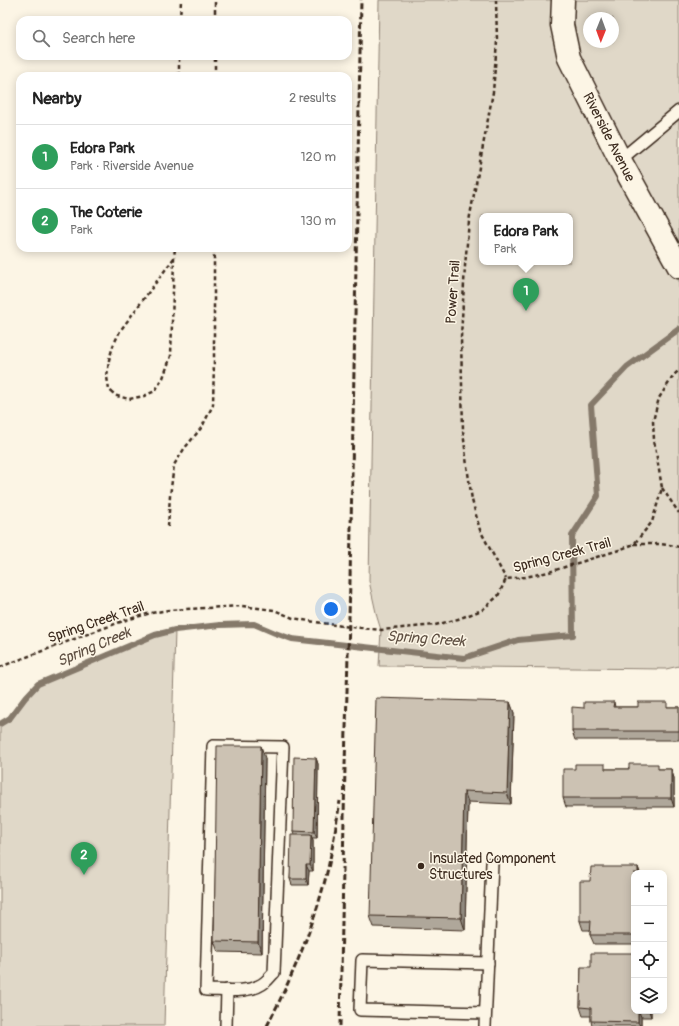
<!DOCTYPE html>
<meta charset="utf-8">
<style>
:root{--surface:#fff;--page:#f2f2f2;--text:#222;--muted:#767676;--line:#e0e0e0;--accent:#3b2a1e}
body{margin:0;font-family:Pangolin,sans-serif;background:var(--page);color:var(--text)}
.controls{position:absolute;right:12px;bottom:12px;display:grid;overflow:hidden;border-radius:8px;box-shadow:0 2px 10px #0003}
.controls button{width:36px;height:36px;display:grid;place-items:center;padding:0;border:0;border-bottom:1px solid var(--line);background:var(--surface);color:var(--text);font:20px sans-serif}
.compass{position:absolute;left:583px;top:12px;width:36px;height:36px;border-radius:50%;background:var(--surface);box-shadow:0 2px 10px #0003;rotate:181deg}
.you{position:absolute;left:331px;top:609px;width:14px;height:14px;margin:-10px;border:3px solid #fff;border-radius:50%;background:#1a73e8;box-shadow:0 0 0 6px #1a73e833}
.badge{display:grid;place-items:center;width:26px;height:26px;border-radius:50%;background:var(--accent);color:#fff;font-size:13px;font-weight:700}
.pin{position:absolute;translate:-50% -33px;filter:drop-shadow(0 1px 2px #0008)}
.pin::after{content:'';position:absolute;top:21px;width:14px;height:12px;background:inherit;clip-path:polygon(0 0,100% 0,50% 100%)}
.popup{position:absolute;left:479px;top:213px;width:94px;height:52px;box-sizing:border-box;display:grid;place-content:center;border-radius:8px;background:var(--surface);filter:drop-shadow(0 1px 3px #0005);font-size:13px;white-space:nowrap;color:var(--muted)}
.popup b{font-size:15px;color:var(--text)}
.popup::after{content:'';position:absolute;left:50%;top:100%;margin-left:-8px;border:8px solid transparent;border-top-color:var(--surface)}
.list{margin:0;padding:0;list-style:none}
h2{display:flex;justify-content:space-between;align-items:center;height:52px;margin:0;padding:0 16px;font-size:17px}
h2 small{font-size:13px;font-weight:400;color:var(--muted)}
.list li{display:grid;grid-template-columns:26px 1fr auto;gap:12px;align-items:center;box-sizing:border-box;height:64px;padding:0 16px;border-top:1px solid var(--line)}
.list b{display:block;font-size:15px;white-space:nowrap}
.list p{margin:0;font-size:13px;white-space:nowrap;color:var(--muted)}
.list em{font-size:13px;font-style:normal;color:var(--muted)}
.icon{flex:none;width:22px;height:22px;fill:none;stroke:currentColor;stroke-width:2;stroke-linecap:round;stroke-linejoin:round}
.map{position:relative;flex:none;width:679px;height:1026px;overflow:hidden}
.search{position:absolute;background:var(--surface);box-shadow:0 2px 10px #0003;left:16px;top:16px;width:336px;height:44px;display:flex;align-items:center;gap:10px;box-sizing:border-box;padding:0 14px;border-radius:12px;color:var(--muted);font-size:15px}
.panel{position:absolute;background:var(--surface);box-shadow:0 2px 10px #0003;left:16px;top:72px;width:336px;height:180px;border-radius:12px}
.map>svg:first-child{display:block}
.green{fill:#e0d8c8;stroke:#8e8173;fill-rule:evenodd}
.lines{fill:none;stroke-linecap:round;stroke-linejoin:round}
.stream{stroke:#85796b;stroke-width:6}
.service-casing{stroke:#3b2a1e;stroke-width:14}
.minor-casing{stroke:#3b2a1e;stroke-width:25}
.path{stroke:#3b2a1e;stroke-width:2.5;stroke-dasharray:4 3;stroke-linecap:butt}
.service{stroke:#fcf5e5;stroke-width:11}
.minor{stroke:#fcf5e5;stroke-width:22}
.rail{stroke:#3b2a1e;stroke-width:3;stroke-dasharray:6 3;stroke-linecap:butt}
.wall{fill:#afa79a;stroke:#3b2a1e}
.shaded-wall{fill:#8f887d;stroke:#3b2a1e}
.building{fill:#ccc2b3;stroke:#3b2a1e}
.poi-dot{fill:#3b2a1e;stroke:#fcf5e5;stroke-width:1.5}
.labels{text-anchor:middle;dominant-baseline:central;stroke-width:3;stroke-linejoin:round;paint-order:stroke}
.street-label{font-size:14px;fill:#3b2a1e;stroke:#fcf5e5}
.poi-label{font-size:14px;fill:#3b2a1e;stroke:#fcf5e5;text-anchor:start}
.water-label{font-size:15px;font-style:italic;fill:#605144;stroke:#fcf5e5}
</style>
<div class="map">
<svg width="679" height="1026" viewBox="0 0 679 1026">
<rect width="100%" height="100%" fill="#fcf5e5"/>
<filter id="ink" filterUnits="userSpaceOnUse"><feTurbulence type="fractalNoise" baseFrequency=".025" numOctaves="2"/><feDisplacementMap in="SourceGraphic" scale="8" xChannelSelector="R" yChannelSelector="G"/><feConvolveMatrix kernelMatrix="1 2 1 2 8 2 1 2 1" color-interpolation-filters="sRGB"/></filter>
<g filter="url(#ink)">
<g class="green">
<path d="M379,0H679V666L666,669L379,666L381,630L377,617L369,581ZM589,18H613V42H589ZM482,216H570V262H482Z"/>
<path d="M175,630L164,1026H0V724L10,718L25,699L38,684L155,635Z"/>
</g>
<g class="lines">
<path class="stream" d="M0,724L10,718L25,698L38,684L155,635L175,630L220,625L254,624L275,633L292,639L464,658L518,640L573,635L572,536L598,496L591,405L627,367L679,329"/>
<g class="service-casing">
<g id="service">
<path d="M620,160L679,111"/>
<path d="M213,746L283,747L274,973C271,975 269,979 265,982C251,994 224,990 206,990Z"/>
<path d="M485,1013L360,1010L362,960L488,963"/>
<path d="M226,1026L227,990"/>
<path d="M485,1026L492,863"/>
</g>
</g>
<g class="minor-casing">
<path id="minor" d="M563,0L562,25L569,58L620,160L679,267"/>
</g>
<g class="path">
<path d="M496,0L497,41L493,92L469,221L465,266L461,337L463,431L467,466L472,500L480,530L506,579"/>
<path d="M180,20L181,0"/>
<path d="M215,20V0"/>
<path d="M179,76V56"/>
<path d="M215,76V56"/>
<path d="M174,258L120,331L113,346L109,360L107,377L109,390L117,396L129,399L144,396L155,391L163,378L171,356L174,258L175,248"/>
<path d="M662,488L679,513"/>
<path d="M168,527L170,496L174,465L184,449L202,427L213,405L214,360V248"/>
<path d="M634,544C649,544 664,543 679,547"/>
<path d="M0,667L85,635L126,620L151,613L169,610L242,606L274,610L293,618L309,621L342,626L381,630L435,625L458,619L482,610L498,596L506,579L525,577L549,572L619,550L634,544L652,522L662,488L654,440L653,421L659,398L674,375L679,370"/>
</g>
<use href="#service" class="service"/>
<use href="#minor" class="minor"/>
<g class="rail">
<path d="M267,1026C289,983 309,938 322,891C331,861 335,831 340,801"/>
<path d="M340,1026L345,766L350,581L361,0"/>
</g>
</g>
<g class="wall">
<path d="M510,702L514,713L511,804L468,802L465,930L374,927L370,916Z"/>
<path d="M614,702L615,707H679V740H575L572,731L584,708Z"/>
<path d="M265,758L262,953L218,952L214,941Z"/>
<path d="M316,758L318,764L317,838H312L313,841V871H309L308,885H292L290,879L294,835L293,831Z"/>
<path d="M606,769H671L674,778V807H566L563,798Z"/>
<path d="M638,867L640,873H634V944H594L590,935V930H583L580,921L590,881Z"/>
<path d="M581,967L634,1011H651V1017H641V1026H592L591,1021V1016H583L580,1007Z"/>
</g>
<g class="shaded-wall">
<path d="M510,702L514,713L511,804L507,793Z"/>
<path d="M261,746L265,758L262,953L258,942Z"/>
<path d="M316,758L318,764L317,838L314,832Z"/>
<path d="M671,769L674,778V807L671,798Z"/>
<path d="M464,791L468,802L465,930L461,918Z"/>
<path d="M311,835L313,841V871L310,865Z"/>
<path d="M306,865L309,871L308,885L306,879Z"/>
<path d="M638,867L640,873H638Z"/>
<path d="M638,1011H639L641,1017V1026H640L638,1022Z"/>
<path d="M649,1011H651V1017Z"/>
</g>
<g class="building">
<path d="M376,698L510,702L507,793L464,791L461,918L370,916Z"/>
<path d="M584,702H614L613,707H638V702H667V707H679V731H572V707L584,708Z"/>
<path d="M217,746H261L258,942L214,941Z"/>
<path d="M294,757L316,758L314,832L293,831Z"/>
<path d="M575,764H605V769H629V764H658V769H671V798H563V769H575Z"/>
<path d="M291,835H311L310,865H306V879H290Z"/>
<path d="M591,867H638V873H634V935H590L591,921H580V881H590Z"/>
<path d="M591,953H634V1011H638V1022L591,1021V1008L580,1007L581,967H591Z"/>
</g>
</g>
<circle class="poi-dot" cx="421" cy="866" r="4"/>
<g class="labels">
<g class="street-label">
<text transform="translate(609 137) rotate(63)">Riverside Avenue</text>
<text transform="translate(453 292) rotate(-86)">Power Trail</text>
<text transform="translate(562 555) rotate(-15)">Spring Creek Trail</text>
<text transform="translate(96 622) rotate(-19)">Spring Creek Trail</text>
</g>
<g class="poi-label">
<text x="429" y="858">Insulated Component<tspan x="429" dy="16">Structures</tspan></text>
</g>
<g class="water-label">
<text transform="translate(426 639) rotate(4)">Spring Creek</text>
<text transform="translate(94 647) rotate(-23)">Spring Creek</text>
</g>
</g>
</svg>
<div class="controls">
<button>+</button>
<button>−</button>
<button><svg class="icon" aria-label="locate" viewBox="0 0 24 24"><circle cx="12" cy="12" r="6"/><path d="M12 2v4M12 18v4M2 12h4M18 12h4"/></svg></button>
<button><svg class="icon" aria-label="layers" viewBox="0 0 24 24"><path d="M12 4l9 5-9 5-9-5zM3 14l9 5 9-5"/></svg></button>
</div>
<svg class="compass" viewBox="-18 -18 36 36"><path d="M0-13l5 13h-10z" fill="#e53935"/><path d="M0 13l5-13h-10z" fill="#767676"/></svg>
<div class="you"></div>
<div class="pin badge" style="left:526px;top:311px;background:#2e9e5b">1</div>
<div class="popup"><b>Edora Park</b>Park</div>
<div class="pin badge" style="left:84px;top:875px;background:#2e9e5b">2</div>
<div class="search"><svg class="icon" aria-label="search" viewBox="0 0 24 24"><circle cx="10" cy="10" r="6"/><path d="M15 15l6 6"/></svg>Search here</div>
<section class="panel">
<h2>Nearby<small>2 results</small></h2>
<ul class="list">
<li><span class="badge" style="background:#2e9e5b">1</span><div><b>Edora Park</b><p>Park · Riverside Avenue</p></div><em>120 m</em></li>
<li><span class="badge" style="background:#2e9e5b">2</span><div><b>The Coterie</b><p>Park</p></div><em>130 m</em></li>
</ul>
</section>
</div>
